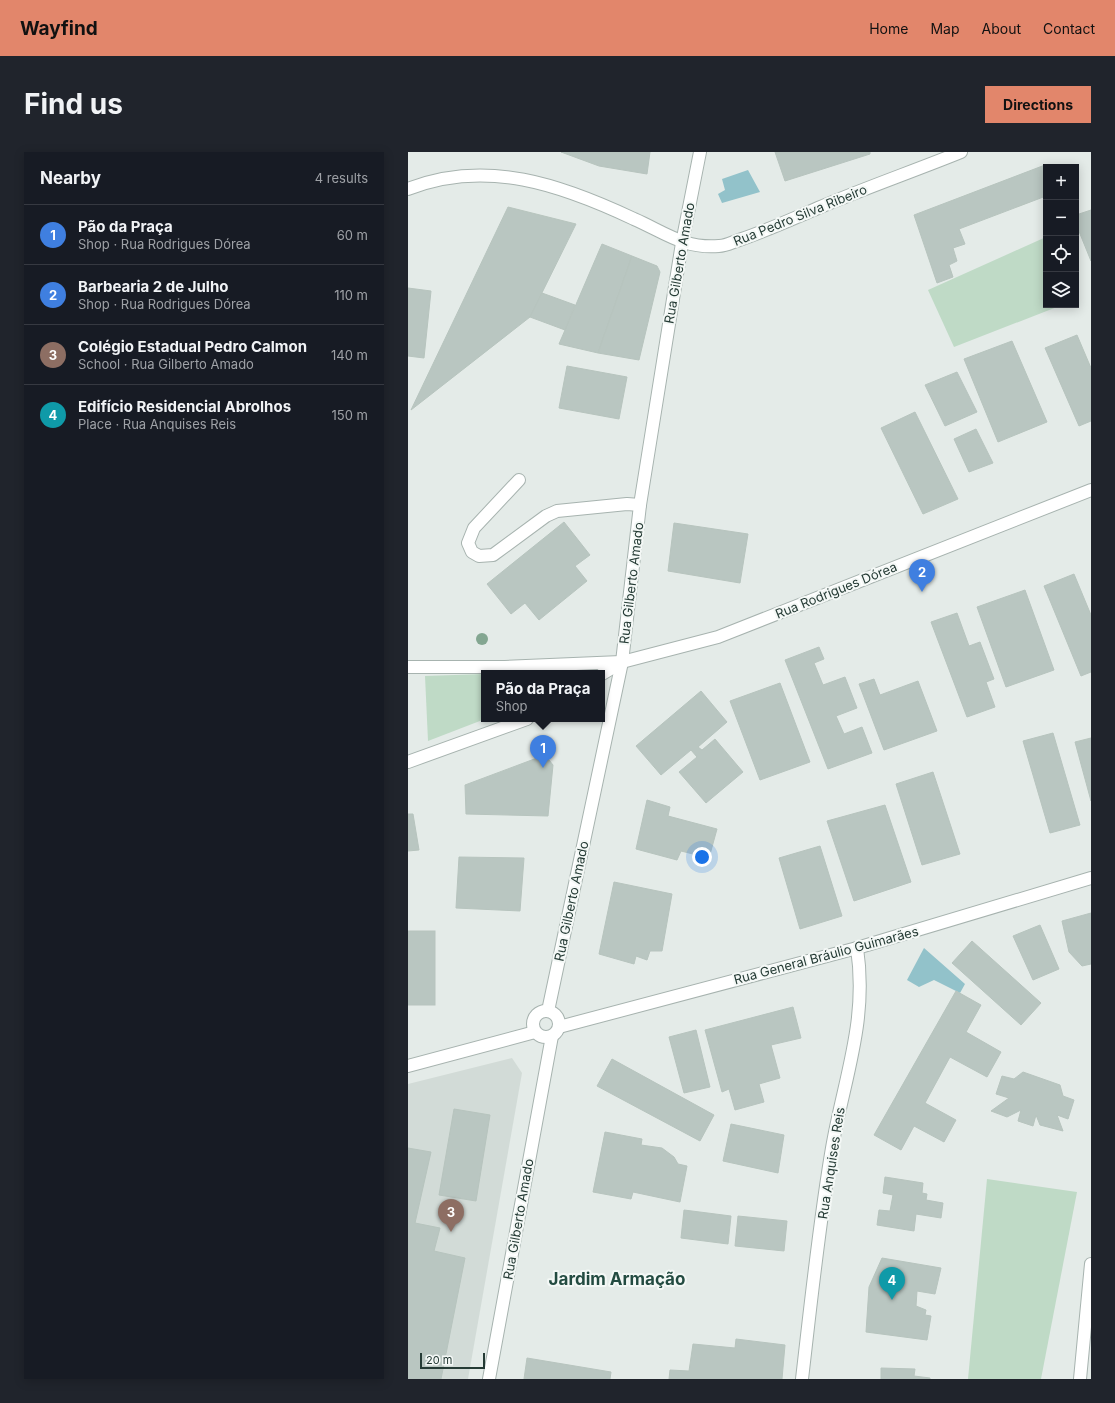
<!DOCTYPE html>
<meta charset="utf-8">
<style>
:root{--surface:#171b24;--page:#20242c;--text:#f1f3f6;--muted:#9ea1a6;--line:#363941;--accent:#e2866b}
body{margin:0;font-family:Inter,sans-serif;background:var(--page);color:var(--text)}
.controls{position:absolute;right:12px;top:12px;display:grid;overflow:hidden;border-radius:0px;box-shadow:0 2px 10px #0003}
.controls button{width:36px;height:36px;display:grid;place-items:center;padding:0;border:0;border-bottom:1px solid var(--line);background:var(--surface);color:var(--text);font:20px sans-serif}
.scale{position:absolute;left:12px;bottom:10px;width:65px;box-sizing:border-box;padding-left:4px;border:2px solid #253b35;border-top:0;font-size:11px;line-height:14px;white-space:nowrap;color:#253b35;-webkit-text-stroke:3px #f4f8f6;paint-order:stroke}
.you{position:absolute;left:294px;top:705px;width:14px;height:14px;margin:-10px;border:3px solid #fff;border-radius:50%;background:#1a73e8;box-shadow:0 0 0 6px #1a73e833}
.badge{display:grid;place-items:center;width:26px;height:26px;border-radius:50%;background:var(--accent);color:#fff;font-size:13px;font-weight:700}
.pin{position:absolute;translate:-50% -33px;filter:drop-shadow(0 1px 2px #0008)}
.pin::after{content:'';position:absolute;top:21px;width:14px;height:12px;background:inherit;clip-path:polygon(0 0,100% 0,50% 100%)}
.popup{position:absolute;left:73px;top:518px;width:124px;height:52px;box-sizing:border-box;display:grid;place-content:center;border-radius:0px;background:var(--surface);filter:drop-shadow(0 1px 3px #0005);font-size:13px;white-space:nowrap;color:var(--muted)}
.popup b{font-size:15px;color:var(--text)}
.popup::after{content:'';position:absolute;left:50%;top:100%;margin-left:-8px;border:8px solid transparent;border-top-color:var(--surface)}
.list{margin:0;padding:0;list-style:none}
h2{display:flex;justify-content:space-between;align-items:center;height:52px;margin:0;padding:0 16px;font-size:17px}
h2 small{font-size:13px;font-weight:400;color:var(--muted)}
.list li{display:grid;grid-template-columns:26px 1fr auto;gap:12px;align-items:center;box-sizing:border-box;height:60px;padding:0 16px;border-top:1px solid var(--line)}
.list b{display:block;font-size:15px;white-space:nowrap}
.list p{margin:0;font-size:13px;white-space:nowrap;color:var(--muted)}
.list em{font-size:13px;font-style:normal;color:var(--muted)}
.icon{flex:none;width:22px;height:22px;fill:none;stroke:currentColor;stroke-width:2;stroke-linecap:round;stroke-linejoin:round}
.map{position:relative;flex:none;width:683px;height:1227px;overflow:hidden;border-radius:0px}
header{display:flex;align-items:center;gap:24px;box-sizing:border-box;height:56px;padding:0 20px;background:var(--accent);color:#111}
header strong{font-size:19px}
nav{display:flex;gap:22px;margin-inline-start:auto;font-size:14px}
.intro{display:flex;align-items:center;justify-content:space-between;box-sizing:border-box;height:96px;padding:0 24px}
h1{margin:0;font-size:28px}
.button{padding:10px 18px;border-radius:0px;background:var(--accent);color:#111;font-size:14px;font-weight:700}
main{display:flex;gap:24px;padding:0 24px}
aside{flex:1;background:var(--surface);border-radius:0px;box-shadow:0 2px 10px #0003}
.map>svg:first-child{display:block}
.built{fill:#d2dbd7}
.green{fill:#bfdac6}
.water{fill:#92c2ca}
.building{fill:#b9c6c1;stroke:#b7c4be}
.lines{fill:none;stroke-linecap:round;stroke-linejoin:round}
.service-casing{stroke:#a7b3af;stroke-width:14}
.minor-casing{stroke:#a7b3af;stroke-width:14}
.service{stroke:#fff;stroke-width:12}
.minor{stroke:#fff;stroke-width:12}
.tree{fill:#83a691}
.labels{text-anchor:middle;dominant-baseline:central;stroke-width:4;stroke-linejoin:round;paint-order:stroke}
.street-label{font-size:13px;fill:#253b35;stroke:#f4f8f6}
.district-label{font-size:17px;font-weight:bold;fill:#234b41;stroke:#f4f8f6}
</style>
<header>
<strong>Wayfind</strong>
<nav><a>Home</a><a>Map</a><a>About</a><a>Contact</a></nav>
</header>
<div class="intro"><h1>Find us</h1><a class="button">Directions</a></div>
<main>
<aside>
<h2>Nearby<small>4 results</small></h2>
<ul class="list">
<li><span class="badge" style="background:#3f7fe0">1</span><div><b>Pão da Praça</b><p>Shop · Rua Rodrigues Dórea</p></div><em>60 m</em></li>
<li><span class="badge" style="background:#3f7fe0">2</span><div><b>Barbearia 2 de Julho</b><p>Shop · Rua Rodrigues Dórea</p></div><em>110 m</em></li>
<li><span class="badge" style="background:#8d6e63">3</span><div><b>Colégio Estadual Pedro Calmon</b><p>School · Rua Gilberto Amado</p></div><em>140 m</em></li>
<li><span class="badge" style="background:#0f9aa8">4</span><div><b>Edifício Residencial Abrolhos</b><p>Place · Rua Anquises Reis</p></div><em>150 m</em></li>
</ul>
</aside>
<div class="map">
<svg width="683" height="1227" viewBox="0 0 683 1227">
<rect width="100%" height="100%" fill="#e4ebe8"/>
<path class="built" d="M104,906L114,921L60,1227H0V932Z"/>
<g class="green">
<path d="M638,85V153H654L546,195L520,138Z"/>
<path d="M76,522L77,567L20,589L17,524Z"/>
<path d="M579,1027L669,1040L633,1227H560Z"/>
</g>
<g class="water">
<path d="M340,18L352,40L314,51L310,42L317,38L314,27Z"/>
<path d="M516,796L557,832L552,841L526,828L511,835L499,828Z"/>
</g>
<g class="building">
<path d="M153,0H242L239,22L191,14Z"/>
<path d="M367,0H462V2L377,29Z"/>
<path d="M637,13L638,44L551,77L557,92L545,96L549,109L541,113L545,125L529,131L506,63Z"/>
<path d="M100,55L168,72L122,165L3,258Z"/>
<path d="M683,58V109L668,72V63Z"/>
<path d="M194,92L224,104L190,201L151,192Z"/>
<path d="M224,104L249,114L252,120L231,208L190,201Z"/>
<path d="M0,136L23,139L16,206L0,204Z"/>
<path d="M134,141L167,153L157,178L122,165Z"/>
<path d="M669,183L683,216V269L671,274L637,196Z"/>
<path d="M604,189L639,270L590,290L556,207Z"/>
<path d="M159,214L219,225L211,267L151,256Z"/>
<path d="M549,220L569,260L537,274L517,233Z"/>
<path d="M507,260L550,347L515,362L473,276Z"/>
<path d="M568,277L585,311L561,320L546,287Z"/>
<path d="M156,370L182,403L167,414L179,429L131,468L117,451L103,462L79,432Z"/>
<path d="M266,371L340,382L332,431L260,419Z"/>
<path d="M666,422L683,463V520L673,524L636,434Z"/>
<path d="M617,438L646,518L598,535L569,455Z"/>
<path d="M549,461L561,494L572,490L586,527L578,530L587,555L559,565L523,470Z"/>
<path d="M411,495L416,507L406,511L415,533L437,525L449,556L428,564L436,582L454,575L464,601L420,617L377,508Z"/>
<path d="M466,527L472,543L510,529L529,579L476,598L451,532Z"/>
<path d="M372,531L402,610L352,628L322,549Z"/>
<path d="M293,539L319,570L290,595L294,598L307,587L335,620L298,651L271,620L289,605L283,598L253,623L228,594Z"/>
<path d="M645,581L672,673L642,681L615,589Z"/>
<path d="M683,586V649L667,590Z"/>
<path d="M137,603L145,613L140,664L58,662L57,633Z"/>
<path d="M525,620L552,702L514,713L488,632Z"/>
<path d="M239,648L262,655L260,664L309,677L301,706L273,699L269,708L228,697Z"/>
<path d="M477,653L503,730L446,749L419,669Z"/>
<path d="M0,662H5L11,698L0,699Z"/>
<path d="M412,694L434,764L392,777L371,706Z"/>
<path d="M51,705L116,706L112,759L48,756Z"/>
<path d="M206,730L264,742L254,799H242L239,808L228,804L226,812L191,802Z"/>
<path d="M683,761V812L674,814L661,800L654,769Z"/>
<path d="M632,773L651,817L625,828L605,784Z"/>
<rect x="0" y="779" width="27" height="74"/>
<path d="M564,789L633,851L613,873L544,811Z"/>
<path d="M548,839L573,853L558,880L593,900L579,925L542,905L517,951L548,968L536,990L506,974L493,998L466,983Z"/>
<path d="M385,855L393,886L363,893L372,926L351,932L356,950L327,958L321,937L314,940L297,878Z"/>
<path d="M288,878L302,935L276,941L261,885Z"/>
<path d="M204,907L306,963L292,989L189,934Z"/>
<path d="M615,920L652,933L655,944L666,948L660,967L649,963L655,979L632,973L628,963L625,974L610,969L613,958L599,965L583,959L601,946L588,942L594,924L606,927Z"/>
<path d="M46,957L82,963L68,1049L31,1043Z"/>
<path d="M323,972L376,983L370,1021L315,1009Z"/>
<path d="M197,980L234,987L233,993L254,996L266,1005L270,1012L279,1014L272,1050L225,1040L223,1047L185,1040Z"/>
<path d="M0,996L23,1000L7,1071L32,1076L26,1099L57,1106L33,1227H0Z"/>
<path d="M477,1025L515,1031L514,1041L519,1042L518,1048L535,1051L533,1066L508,1062L506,1079L469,1073L471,1058L482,1059L485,1043L475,1041Z"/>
<path d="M276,1058L323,1064L320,1092L273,1086Z"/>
<path d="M330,1064L379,1069L376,1099L327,1094Z"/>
<path d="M474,1106L533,1116L527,1142L509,1139L508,1154L518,1158L517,1163L523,1164L519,1188L458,1180L461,1135Z"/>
<path d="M328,1187L377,1193L374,1227H261L262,1218L281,1219L285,1192L327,1196Z"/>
<path d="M119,1206L203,1220L202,1227H116Z"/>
<path d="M473,1216L507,1217L506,1224L522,1226V1227H473Z"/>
</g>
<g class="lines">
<g class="service-casing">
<path id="service" d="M111,328L66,376L60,391L64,400L71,404L85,403L138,364L149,359L219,352L232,353"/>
</g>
<g class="minor-casing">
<g id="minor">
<path d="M0,37C78,6 154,33 226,67C256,80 276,97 311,94C318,94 325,90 331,88C358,79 384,67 410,56C457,36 506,19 553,0"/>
<path d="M0,515H97L213,510"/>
<path d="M194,522L214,510L310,485L683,338"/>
<path d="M0,610L119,567"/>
<circle cx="138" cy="872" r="13"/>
<path d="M140,859L214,510L232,353L274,91L292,0"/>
<path d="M151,875L449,796L683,726"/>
<path d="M0,914L127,880"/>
<path d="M81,1227L144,884"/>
<path d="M394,1227C403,1150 411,1072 424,996C436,926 460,869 449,796"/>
<path d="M672,1227L683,1112"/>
</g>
</g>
<use href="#service" class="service"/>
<use href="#minor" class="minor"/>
</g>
<circle class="tree" cx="74" cy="487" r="6"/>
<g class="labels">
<g class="street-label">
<text transform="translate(392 63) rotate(-22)">Rua Pedro Silva Ribeiro</text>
<text transform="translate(271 111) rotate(-80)">Rua Gilberto Amado</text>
<text transform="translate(223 431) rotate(-83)">Rua Gilberto Amado</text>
<text transform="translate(428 438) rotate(-22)">Rua Rodrigues Dórea</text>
<text transform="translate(163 749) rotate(-78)">Rua Gilberto Amado</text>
<text transform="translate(418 803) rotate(-15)">Rua General Bráulio Guimarães</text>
<text transform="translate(423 1011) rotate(-81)">Rua Anquises Reis</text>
<text transform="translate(110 1067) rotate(-80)">Rua Gilberto Amado</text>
</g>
<g class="district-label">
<text x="209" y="1127">Jardim Armação</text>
</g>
</g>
</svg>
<div class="controls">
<button>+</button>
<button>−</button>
<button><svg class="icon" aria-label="locate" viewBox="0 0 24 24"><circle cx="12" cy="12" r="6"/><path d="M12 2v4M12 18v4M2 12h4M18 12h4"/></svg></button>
<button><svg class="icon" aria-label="layers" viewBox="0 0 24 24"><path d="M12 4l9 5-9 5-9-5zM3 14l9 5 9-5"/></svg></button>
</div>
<div class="scale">20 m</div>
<div class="you"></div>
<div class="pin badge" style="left:135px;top:616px;background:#3f7fe0">1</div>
<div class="popup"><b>Pão da Praça</b>Shop</div>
<div class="pin badge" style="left:514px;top:440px;background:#3f7fe0">2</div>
<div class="pin badge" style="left:43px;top:1080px;background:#8d6e63">3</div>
<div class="pin badge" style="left:484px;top:1148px;background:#0f9aa8">4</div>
</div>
</main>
